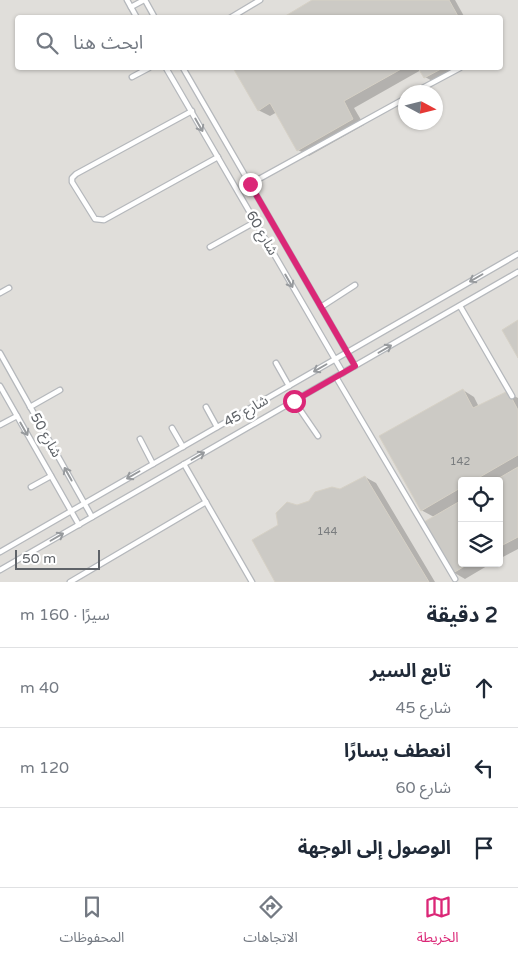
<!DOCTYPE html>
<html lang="ar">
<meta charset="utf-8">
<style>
:root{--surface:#fff;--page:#f6f6f7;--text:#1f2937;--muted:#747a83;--line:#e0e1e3;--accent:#db2777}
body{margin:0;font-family:"Varela Round","Noto Sans Arabic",sans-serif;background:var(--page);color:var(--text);direction:rtl}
.controls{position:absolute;right:15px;bottom:15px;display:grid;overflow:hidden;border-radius:5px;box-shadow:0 1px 4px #0004}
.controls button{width:45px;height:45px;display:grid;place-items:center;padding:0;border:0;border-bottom:1px solid var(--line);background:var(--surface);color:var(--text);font:25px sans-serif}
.compass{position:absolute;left:398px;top:85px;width:45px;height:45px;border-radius:50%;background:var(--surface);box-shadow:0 1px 4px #0004;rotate:97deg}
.scale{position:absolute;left:15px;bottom:12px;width:85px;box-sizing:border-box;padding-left:5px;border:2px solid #5f6368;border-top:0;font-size:14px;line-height:18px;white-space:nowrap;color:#5f6368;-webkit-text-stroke:4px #fff;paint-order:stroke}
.stop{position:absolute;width:15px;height:15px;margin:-11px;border:4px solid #db2777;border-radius:50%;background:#fff}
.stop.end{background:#db2777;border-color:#fff;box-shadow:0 1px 5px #0008}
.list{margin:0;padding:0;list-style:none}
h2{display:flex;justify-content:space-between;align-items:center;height:65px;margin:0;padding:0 20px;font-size:21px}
h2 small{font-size:16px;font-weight:400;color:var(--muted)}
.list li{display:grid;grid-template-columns:32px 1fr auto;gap:15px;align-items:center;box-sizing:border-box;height:80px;padding:0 20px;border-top:1px solid var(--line)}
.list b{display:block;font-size:19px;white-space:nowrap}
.list p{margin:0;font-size:16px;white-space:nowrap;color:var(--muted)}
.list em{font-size:16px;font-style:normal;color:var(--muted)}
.icon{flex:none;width:28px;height:28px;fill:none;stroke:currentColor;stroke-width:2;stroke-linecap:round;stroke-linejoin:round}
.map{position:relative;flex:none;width:518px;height:582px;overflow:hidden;direction:ltr}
.search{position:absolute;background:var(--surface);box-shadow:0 1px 4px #0004;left:15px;right:15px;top:15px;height:55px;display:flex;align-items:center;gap:12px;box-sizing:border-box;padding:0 18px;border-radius:5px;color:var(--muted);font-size:19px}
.sheet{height:305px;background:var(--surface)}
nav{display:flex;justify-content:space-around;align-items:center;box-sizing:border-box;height:70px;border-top:1px solid var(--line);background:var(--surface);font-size:14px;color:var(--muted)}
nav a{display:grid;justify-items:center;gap:2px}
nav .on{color:var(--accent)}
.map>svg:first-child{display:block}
.industrial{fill:#e0deda;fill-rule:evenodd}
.shadow{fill:#0003}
.building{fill:#cccac5;stroke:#d6d1c6}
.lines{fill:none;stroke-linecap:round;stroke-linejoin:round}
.service-casing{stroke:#b5b8bc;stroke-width:7}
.service{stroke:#fff;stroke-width:4.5}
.oneway{stroke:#979a9d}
.route{stroke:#db2777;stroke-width:6}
.labels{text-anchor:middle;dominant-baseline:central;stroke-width:5;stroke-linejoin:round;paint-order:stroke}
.number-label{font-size:11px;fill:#7a7d7f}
.street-label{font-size:14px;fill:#5f6368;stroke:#fff}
</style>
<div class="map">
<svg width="518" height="582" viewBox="0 0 518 582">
<rect width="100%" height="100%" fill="#f1efe8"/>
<path class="industrial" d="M0,0H518V582H0ZM18,18H500V68H18ZM406,92H436V122H406ZM462,481H499V563H462Z"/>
<g class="shadow">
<path d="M315,0H455L465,18H284Z"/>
<path d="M235,68H464L436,83L425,77L421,70L354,108L364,125L309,156L298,150L277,112L270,116L258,110Z"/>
<path d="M463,390L474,397L479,407L508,393L518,398V549L499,559V481H462V563H492L465,579L453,572L434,517L421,510Z"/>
<path d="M365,477L376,483L435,582H276L279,526L297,507L340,491Z"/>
</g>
<g class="building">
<path d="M312,0H449L459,18H282Z"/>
<path d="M233,68H403L344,101L353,119L297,151L270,103L258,111Z"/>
<path d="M418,68H443L424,78Z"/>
<path d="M518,320V358L502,330Z"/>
<path d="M463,389L473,408L508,391L518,410V455L473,481H462V487L421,511L379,436Z"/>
<path d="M518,467V537L499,547V481H494Z"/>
<path d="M365,476L429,582H275L252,540L278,525L276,513L287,502L297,505L309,501L315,492L332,487L340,489Z"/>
<path d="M462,500V563H470L453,573L424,522Z"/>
</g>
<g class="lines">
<g class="service-casing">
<g id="service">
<path d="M127,0L137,18"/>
<path d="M145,0L155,18"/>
<path d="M131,7L144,0"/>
<path d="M230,18L260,0"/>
<path d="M166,68L343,373"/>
<path d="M183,68L355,366"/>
<path d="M132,77L149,68"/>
<path d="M415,92L460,68"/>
<path d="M192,111L76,174L72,178V182L95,219L104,220L218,157"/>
<path d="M250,184L406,98"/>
<path d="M210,247L255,222"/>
<path d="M0,293L9,288"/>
<path d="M460,306L512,396"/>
<path d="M321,307L355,285"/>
<path d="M0,353L92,517"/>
<path d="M276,363L289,386"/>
<path d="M336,377L455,579"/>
<path d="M0,386L79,525"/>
<path d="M294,401L318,436"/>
<path d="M30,407L60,390"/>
<path d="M206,407L217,427"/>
<path d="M0,425L17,416"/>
<path d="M172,428L183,447"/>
<path d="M140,439L153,464"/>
<path d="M184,464L252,582"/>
<path d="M31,487L51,476"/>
<path d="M0,552L518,254"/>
<path d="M0,570L518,272"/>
<path d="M70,582L206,502"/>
</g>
</g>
<use href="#service" class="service"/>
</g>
<defs><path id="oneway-shaft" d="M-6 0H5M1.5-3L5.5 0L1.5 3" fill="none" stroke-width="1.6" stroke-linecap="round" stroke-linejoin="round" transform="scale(1.25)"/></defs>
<g class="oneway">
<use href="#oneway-shaft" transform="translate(199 125) rotate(60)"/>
<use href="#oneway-shaft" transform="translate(476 278) rotate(150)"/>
<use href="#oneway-shaft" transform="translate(289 281) rotate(60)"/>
<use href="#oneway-shaft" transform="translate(385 349) rotate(-30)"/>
<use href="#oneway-shaft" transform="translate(320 368) rotate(150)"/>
<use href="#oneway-shaft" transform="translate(24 429) rotate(60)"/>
<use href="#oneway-shaft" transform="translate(198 456) rotate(-30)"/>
<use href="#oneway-shaft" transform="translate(68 474) rotate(-119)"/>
<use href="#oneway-shaft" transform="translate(133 475) rotate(150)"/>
<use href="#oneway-shaft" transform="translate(57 537) rotate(-30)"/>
</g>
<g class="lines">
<path class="route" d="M250,184L355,366L294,401"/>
</g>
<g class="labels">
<g class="number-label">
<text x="460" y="461">142</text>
<text x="327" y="531">144</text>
</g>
<g class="street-label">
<text transform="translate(262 233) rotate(60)">شارع 60</text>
<text transform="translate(246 411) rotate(-30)">شارع 45</text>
<text transform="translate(46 435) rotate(61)">شارع 50</text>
</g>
</g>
</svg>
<div class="controls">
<button><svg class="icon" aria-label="locate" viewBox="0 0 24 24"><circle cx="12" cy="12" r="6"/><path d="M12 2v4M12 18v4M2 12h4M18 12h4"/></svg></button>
<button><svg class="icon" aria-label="layers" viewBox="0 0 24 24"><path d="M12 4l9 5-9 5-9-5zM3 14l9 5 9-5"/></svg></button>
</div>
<svg class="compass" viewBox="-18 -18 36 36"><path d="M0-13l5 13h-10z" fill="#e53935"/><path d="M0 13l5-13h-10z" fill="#747a83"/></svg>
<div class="scale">50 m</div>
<div class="stop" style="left:294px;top:401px"></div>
<div class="stop end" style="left:250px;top:184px"></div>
<div class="search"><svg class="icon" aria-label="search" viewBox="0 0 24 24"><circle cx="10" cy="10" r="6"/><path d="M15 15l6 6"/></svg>ابحث هنا</div>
</div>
<section class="sheet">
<h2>2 دقيقة<small>سيرًا · 160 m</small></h2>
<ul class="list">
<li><svg class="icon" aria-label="ahead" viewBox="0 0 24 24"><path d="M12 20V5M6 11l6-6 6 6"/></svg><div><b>تابع السير</b><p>شارع 45</p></div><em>40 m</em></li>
<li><svg class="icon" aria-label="left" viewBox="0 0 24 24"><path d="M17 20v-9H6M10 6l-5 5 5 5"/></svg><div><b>انعطف يسارًا</b><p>شارع 60</p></div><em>120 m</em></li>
<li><svg class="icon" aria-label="arrive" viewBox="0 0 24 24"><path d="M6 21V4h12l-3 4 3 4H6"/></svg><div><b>الوصول إلى الوجهة</b></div></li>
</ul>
</section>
<nav>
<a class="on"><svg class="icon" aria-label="map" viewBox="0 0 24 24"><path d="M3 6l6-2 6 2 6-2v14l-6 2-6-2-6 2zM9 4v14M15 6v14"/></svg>الخريطة</a>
<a><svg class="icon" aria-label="directions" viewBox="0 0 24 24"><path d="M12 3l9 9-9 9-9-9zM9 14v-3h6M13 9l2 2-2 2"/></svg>الاتجاهات</a>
<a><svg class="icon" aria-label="saved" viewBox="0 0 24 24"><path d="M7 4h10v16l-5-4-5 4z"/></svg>المحفوظات</a>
</nav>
